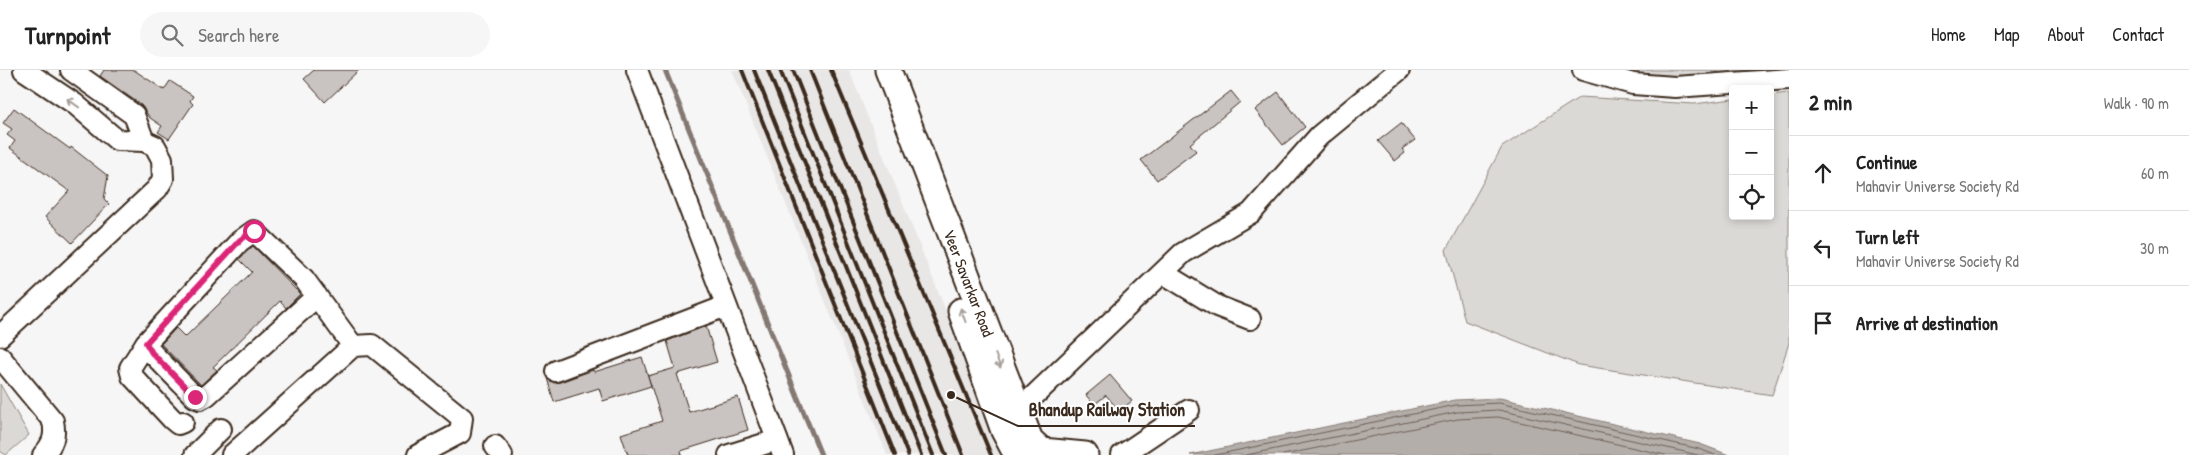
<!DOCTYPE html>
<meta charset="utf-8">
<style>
:root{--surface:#fff;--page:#f6f6f6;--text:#222;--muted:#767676;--line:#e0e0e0}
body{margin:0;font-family:"Patrick Hand",sans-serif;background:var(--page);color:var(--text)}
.controls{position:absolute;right:15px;top:15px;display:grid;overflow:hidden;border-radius:5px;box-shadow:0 2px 8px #0003}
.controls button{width:45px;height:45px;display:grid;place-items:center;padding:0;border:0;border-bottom:1px solid var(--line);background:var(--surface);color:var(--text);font:25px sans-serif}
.stop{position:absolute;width:15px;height:15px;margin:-11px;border:4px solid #db2777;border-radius:50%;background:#fff}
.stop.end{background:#db2777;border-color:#fff;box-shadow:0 1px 5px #0008}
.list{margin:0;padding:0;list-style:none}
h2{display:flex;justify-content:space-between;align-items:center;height:65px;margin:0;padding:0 20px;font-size:21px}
h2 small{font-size:16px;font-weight:400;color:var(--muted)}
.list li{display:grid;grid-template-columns:32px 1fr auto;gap:15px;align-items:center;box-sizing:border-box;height:75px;padding:0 20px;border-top:1px solid var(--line)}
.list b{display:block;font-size:19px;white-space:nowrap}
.list p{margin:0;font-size:16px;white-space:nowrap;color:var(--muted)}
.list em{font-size:16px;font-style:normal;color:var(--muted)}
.icon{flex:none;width:28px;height:28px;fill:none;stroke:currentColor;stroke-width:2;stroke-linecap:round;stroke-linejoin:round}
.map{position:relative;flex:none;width:1789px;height:385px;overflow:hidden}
header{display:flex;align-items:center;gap:30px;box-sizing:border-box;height:70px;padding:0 25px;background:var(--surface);border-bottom:1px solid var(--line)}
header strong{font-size:24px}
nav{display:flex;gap:28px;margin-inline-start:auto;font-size:18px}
.search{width:350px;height:45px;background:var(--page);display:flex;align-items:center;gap:12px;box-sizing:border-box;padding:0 18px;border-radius:28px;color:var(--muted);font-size:19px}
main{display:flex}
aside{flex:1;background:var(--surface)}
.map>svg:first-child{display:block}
.built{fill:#e9e7e6}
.green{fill:#dbd9d6;stroke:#8b827a}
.water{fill:#b4aeaa;stroke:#847972}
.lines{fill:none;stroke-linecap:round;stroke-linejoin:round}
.shore{stroke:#6b5f56;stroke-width:1}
.stream{stroke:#847972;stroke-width:5}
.building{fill:#c9c3c1;stroke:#3b2a1e}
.minor-casing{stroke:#3b2a1e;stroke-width:24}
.tertiary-casing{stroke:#3b2a1e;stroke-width:29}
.minor{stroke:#fff;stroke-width:20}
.tertiary{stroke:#fff;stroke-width:25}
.rail{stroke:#3b2a1e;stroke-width:4}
.oneway{stroke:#a79f9a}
.route{stroke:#db2777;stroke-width:6}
.labels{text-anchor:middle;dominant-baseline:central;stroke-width:4;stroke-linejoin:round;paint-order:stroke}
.street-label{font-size:16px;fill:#3b2a1e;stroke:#fff}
.leader{fill:none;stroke:#3b2a1e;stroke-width:2}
.callout-dot{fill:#3b2a1e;stroke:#fff;stroke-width:2}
.callout-label{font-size:18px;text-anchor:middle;font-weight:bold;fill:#3b2a1e;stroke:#fff;stroke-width:4;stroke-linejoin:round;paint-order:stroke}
</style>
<header>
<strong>Turnpoint</strong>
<div class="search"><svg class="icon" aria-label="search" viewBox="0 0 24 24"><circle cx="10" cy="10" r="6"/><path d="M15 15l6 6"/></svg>Search here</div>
<nav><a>Home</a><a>Map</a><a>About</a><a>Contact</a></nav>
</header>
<main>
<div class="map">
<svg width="1789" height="385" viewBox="0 0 1789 385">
<rect width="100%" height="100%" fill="#f7f6f6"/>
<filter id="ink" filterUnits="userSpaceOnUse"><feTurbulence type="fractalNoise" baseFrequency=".02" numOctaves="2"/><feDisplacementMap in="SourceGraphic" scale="10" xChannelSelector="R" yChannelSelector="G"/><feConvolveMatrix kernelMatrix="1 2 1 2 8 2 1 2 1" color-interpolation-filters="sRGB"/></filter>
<g filter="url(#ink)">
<path class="built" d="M732,0H849L1004,385H887Z"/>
<g class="green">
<path d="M1613,0H1789V3L1647,9Z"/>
<path d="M1789,23V273L1772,325L1579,295L1465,251L1446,180L1502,77L1580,27L1694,34L1733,29V146H1770V25Z"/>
<path d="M0,314L29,365L6,385L0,381Z"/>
</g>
<path class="water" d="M1500,328L1700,374L1729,385H1190L1455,330Z"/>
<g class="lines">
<g class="shore">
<path d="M1215,385L1456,335L1499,333L1699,379L1715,385"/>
<path d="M1246,385L1457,342L1499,340L1698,385"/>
<path d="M1283,385L1458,349L1498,347L1665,385"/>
</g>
<path class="stream" d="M665,0L821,385"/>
</g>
<g class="building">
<path d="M104,0H134L164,20L170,11L193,26L190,31L193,34L169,69L158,62L162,56L150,48L141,35L100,6Z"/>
<path d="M314,0H359L325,32L304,9Z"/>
<path d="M1231,21L1240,32L1190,74L1196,81L1157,110L1141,90Z"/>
<path d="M1278,22L1305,57L1283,75L1255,40Z"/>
<path d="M14,38L70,79L71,77L108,106L104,129L109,134L72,173L45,147L69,121L10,78L15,71L7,65L12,59L3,53Z"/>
<path d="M1401,53L1415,70L1402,79L1405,83L1395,91L1378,71Z"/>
<path d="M253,176L300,224L286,238L280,231L213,297L217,300L201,315L161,274L176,258L185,267L252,202L239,189Z"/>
<path d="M706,256L717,292L677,304L689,342L738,327L748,360L681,381L682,385H628L621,364L662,351L648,306L675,298L667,271Z"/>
<path d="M642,287L651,316L603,331L599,318L554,332L547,308L554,313L560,312L593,300L594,302Z"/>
<path d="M1110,305L1132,331L1119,341L1106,325L1094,335L1086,325Z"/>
</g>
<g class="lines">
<g class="minor-casing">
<g id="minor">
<path d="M71,0L134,45L144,71"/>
<path d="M637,0L783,385"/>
<path d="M1583,0L1633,14L1675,17L1789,9"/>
<path d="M1163,203L1217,236L1250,249"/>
<path d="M317,226L206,326L200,329L195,327L152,283L146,273L240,171L254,161L304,209L353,276"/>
<path d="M0,266L157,119L163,109L162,89L155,76L144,71L117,70L75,34L24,0"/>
<path d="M146,273L130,298L132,306L172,349L178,354L183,352"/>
<path d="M0,287L53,351C56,366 53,374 43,385"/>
<path d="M556,301L726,236"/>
<path d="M1017,342L1183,183L1251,143L1319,66L1399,0"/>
<path d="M495,376L502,385"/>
<path d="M195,385L221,359"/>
<path d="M232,385L353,276L372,275L462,348L460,363L418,385"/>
<path d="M729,385L777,370"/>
<path d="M1122,385L1189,340"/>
</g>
</g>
<g class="tertiary-casing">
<g id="tertiary">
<path d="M888,0L1030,370L1042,381L1085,385"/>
<path d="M961,241L1004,361L1013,378L1022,385"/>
</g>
</g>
<use href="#minor" class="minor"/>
<use href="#tertiary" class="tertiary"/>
<g class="rail">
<path d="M742,0L895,385"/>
<path d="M754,0L908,385"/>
<path d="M768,0L921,385"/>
<path d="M780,0L933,385"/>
<path d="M793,0L946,385"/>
<path d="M810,0L963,385"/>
<path d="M831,0L991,385"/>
</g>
</g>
<defs><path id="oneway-shaft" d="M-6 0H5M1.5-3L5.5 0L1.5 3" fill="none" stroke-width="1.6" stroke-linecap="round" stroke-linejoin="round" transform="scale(1.25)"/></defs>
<g class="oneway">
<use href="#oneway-shaft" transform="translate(73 33) rotate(-144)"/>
<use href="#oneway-shaft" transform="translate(963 245) rotate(-110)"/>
<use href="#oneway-shaft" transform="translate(998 291) rotate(69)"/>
</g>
</g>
<g class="lines" filter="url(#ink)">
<path class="route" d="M195,327L152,283L146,273L240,170L254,161"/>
</g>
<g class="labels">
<g class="street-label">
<text transform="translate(969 213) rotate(69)">Veer Savarkar Road</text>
</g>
</g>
<path class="leader" d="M951 325L1018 356H1195"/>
<circle class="callout-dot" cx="951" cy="325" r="5"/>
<g class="callout-label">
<text x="1107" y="346">Bhandup Railway Station</text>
</g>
</svg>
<div class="controls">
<button>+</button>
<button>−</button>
<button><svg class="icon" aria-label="locate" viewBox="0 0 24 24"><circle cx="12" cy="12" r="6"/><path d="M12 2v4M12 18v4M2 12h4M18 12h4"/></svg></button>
</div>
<div class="stop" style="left:254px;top:161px"></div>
<div class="stop end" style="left:195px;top:327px"></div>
</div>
<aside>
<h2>2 min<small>Walk · 90 m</small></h2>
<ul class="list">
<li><svg class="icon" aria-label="ahead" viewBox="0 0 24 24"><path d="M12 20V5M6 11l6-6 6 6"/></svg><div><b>Continue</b><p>Mahavir Universe Society Rd</p></div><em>60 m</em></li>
<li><svg class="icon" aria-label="left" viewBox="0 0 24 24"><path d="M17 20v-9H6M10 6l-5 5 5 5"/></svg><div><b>Turn left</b><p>Mahavir Universe Society Rd</p></div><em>30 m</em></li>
<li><svg class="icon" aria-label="arrive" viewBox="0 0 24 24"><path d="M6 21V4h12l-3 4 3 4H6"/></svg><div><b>Arrive at destination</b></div></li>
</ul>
</aside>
</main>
